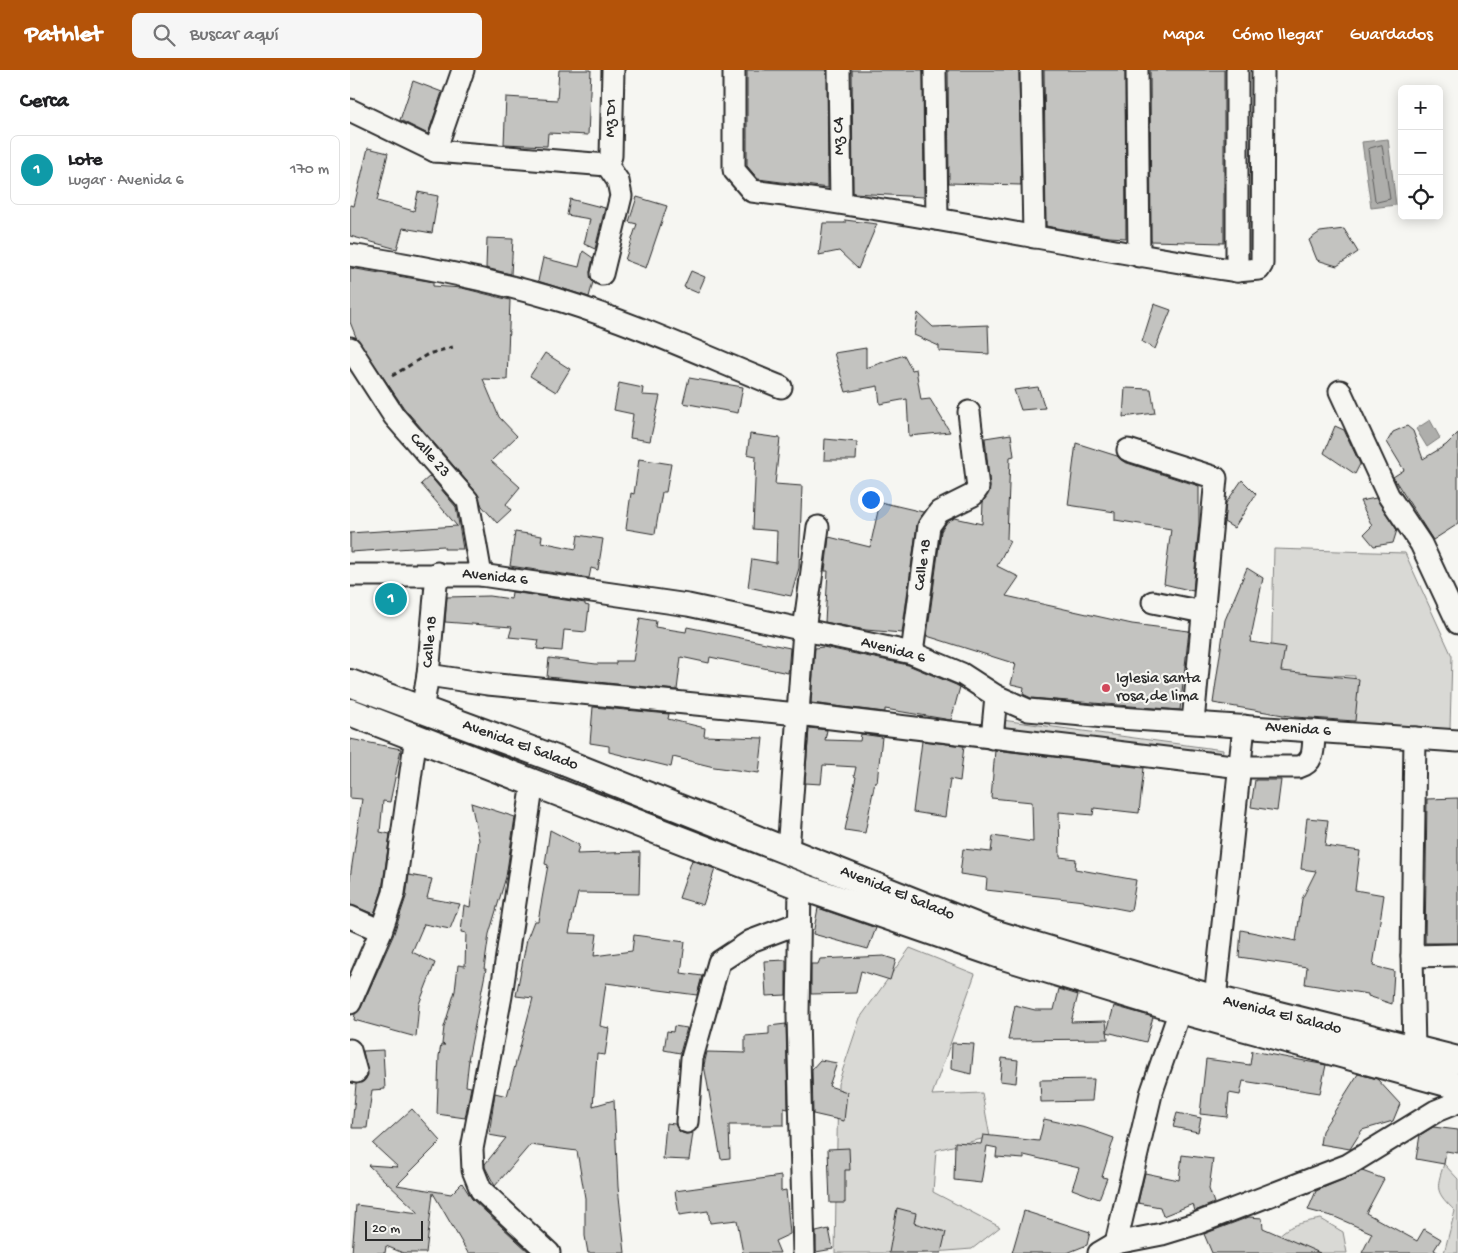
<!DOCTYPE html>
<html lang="es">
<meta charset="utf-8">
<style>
:root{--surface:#fff;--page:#f6f6f6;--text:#202124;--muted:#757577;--line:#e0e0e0;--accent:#b45309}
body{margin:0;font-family:"Gochi Hand",sans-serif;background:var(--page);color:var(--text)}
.controls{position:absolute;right:15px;top:15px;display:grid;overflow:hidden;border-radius:8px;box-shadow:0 2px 12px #0003}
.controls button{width:45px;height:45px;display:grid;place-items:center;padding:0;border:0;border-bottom:1px solid var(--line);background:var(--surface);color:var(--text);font:25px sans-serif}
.scale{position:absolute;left:15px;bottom:12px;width:58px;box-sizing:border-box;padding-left:5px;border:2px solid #2b2b2b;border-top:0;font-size:14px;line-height:18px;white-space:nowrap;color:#2b2b2b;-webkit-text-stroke:4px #f6f6f2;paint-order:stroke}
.you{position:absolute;left:520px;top:429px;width:18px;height:18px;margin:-12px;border:4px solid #fff;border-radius:50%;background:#1a73e8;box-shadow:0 0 0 8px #1a73e833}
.badge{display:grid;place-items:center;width:32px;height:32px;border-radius:50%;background:var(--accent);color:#fff;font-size:16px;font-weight:700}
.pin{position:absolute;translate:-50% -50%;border:2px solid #fff;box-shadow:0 1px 5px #0006}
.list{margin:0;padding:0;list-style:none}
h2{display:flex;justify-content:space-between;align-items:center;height:65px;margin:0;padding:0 20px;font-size:21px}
h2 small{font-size:16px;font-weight:400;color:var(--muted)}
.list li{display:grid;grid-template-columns:32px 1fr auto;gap:15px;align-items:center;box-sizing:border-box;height:70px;margin:0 10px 10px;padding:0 10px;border:1px solid var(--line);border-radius:8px}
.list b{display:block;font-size:19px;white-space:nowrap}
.list p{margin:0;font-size:16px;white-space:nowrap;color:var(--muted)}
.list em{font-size:16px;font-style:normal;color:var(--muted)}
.icon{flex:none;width:28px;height:28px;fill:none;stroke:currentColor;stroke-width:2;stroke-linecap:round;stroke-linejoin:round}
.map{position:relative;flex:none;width:1108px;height:1183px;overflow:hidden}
header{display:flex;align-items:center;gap:30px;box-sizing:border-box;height:70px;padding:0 25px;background:var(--accent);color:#fff}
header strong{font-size:24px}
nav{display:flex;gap:28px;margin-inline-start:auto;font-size:18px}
.search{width:350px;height:45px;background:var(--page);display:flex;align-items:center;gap:12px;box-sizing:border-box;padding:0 18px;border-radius:8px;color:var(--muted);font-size:19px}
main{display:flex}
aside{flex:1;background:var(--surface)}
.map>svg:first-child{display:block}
.green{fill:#d9d9d5;stroke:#828280}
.water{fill:#aeaeab;stroke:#7a7a78}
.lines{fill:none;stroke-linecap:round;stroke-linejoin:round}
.shore{stroke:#5f5f5e;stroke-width:1}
.building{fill:#c3c3c0;stroke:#2b2b2b}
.minor-casing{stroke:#2b2b2b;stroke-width:25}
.major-casing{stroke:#2b2b2b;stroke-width:30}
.path{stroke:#2b2b2b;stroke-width:3;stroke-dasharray:5 4;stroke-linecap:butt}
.minor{stroke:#f6f6f2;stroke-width:21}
.major{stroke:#f6f6f2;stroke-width:26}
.poi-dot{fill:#d1495b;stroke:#f6f6f2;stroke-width:2}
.labels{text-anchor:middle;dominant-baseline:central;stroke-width:4.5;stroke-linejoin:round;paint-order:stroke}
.street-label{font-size:16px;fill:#2b2b2b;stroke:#f6f6f2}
.poi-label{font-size:16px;fill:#2b2b2b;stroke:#f6f6f2;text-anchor:start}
</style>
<header>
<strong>Pathlet</strong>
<div class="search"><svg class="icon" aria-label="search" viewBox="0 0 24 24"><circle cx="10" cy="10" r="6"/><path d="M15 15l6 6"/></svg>Buscar aquí</div>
<nav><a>Mapa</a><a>Cómo llegar</a><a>Guardados</a></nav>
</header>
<main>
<aside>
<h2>Cerca<small></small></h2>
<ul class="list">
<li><span class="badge" style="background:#0f9aa8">1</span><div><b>Lote</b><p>Lugar · Avenida 6</p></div><em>170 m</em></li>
</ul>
</aside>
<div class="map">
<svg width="1108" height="1183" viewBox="0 0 1108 1183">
<rect width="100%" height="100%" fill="#f6f6f2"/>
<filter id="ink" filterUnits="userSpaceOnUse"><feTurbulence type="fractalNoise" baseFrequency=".02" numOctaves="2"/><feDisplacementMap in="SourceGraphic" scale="10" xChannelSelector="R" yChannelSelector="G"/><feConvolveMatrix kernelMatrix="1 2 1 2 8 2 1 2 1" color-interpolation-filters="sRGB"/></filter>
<g filter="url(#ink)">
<g class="green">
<path d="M924,479L1055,483L1102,586L1100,659L1003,656L1005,606L921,603Z"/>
<path d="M652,650L873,680L871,693L650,662Z"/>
<path d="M560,878L625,904L582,1025L632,1023L640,1067L586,1080L583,1122L650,1157L622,1179L571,1183H485L488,1014L510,948Z"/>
<path d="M1094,1094L1108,1109V1183H1094L1105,1141C1086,1122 1085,1120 1094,1094Z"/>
<path d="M971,1149L993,1162L997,1183H922C925,1157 949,1153 971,1149Z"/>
</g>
<g class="water">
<path d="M1038,69L1046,135L1021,138L1012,72Z"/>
<path d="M1080,350L1090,368L1077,377L1066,359Z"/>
</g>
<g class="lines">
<path class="shore" d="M1032,75L1040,129L1027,132L1025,130L1018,79Z"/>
</g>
<g class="building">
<path d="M209,0H241L238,65L198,63L197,76L154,74L156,27L207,30Z"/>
<path d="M397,0H477L478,118L408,109L397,96Z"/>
<path d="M502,0H573L574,127L503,123Z"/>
<path d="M598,0H669L671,115L599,113Z"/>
<path d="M694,0H775L776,168L759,167L696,156Z"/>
<path d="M800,0H874V173L801,171Z"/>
<path d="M63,11L92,22L78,64L50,50Z"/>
<path d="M18,78L38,83L27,131L64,141L68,122L88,126L82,163L53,158L47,179L0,166V135L4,136Z"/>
<path d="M287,127L317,136L296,198L275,190L287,154L279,152Z"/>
<path d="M220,129L255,138L245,179L234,174L240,149L217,145Z"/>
<path d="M495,150L527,154L508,199L489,181L469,185L473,153H495Z"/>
<path d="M994,159L1008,182L987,196L967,190L959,170L970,162Z"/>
<path d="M137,168L163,169L161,204L136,198Z"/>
<path d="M233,181L243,188L240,202L243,212L239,227L188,211L193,188L229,197Z"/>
<path d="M0,198L78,211L83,212V216L112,218L160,230L157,310L133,309L149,347L167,366L141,391L170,417L156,434L161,440L147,453L132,436L127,423L54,338L6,267L0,252Z"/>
<path d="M341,201L355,207L348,223L334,217Z"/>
<path d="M804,234L821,240L805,279L792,272Z"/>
<path d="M568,243L583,257L638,255L639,284L589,281V276L564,265Z"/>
<path d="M516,278V298L554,285L562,300L566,299L571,330L580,329L600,362L559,366L557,329L530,334L528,316L496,322L484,283Z"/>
<path d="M195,283L220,299L206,322L180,306Z"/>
<path d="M339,308L393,317L388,343L333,333Z"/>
<path d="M269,313L293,318L292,325L310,326L300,371L280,368L283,344L264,340Z"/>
<path d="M688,317L695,338L671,340L664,320Z"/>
<path d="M775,318L801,319L805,343L773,347Z"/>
<path d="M985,356L994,360L1010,394L1005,404L974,383Z"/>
<path d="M1057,356L1063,361L1073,389L1096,375L1108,363V454L1083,470L1043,407L1054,400L1037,372L1043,362Z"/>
<path d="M400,364L430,368L425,414L452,416L449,498L441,526L398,517L402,489L426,493L427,461L403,459L406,386L397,384Z"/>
<path d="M661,364L664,386L660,387L657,469L660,471L647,496L669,507L656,526L782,554L839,561L830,640L681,628L673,624L674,617L661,614L666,594L577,566L591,461L597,452L605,448L632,454L633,432L640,417L635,368Z"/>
<path d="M475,369L507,372L506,390H474Z"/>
<path d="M726,373L767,386L774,392L849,416V454L843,521L814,514L821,459L765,450V442L718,435Z"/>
<path d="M289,389L321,394L316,422H312L305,464L276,459L281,423L284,424Z"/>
<path d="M80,406L106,437L113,479H94V476L0,482V463L107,456L71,414Z"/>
<path d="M892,410L906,424L884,458L874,452L876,433Z"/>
<path d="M1026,428L1047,460L1043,473L1024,476L1014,464L1022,456L1010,431Z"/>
<path d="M530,432L573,442L567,454L552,563L516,560L475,552L478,501H475L479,467L520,477Z"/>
<path d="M165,462L192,466L191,472L226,479L228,465L253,469L248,500L241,498L239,508L160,496Z"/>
<path d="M897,498L913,508L900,572L935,577L931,601L1009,609L1005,651L945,647L863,633L875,550Z"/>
<path d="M162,522L235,533V535L239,536L236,562L214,560L212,581L187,579L189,570L159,567L162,557L95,552L97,527L140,526L161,529Z"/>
<path d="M290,548L306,551L305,557L336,562L337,557L440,578L438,603L360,587L359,593L331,587L327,620L197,607L199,588L246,594H266V591H283Z"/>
<path d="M473,577L558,595L606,615L610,617L601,650L535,639V642L461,633L465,578Z"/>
<path d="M243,637L319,644L318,649L355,658L354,666L413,668L409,703L364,697L323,687L321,697L259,682V676L240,673Z"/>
<path d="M459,658L477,660L475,670L510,671L511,664L532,667L527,712L525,711L515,763L495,760L506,707L504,706L506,697L473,695L471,714L455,713Z"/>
<path d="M0,669L51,679L40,732L33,731L30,762L40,764L32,820L24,844L0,835V808L12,729L0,728Z"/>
<path d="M572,671L614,676L610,711L600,709L595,747L563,742Z"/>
<path d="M645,680L794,698L789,743L744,738L743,745L709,742L710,787L726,789L725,799L786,810L781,841L734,832V831L636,820L637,808L610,804L613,779L641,782L643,766L683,772L682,732L641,728Z"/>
<path d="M905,710H931L927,741L901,737Z"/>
<path d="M1108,728V873H1075L1077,729Z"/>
<path d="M121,733L165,747L156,807L139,864L134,899H136L118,990L119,989L116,1016L121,1017L115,1048L87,1044L89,986L91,975H95L92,974L94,957L105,921L108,895L115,896L116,863L111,862L114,835L120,837L129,770Z"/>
<path d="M957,748L978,750L975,776L1010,781L1005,820L1034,825L1023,896L1044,901L1042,934L1018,926V924L955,914L957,897L889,887L891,860L946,871L952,829L966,801L951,799Z"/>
<path d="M200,760L229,775L227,784L290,782L289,824L228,823L219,863L247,864L244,886L282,881L284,865L335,872L331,903L352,906L347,925L256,913L250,956L259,958L255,985L247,984L243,1036L264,1030L268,1117L275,1183H238L235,1166V1128L227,1081L180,1075L145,1116L135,1097V1094L156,1068L139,1065L145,1023L157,1026L183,928L166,926L177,869L184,851H188L198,795L195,794Z"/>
<path d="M342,790L365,799L353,835L329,828Z"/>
<path d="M59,805L82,809L77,828L110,834L100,859L74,854L62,882L85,893L69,934L66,967L4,950L5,944L11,938L43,866L56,827Z"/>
<path d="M468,838L526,858L518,879L463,864Z"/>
<path d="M534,886L546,890L540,910L511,901L506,923L461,924V894H468L470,889Z"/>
<path d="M436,890V925L416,926L414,891Z"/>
<path d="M709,919L728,925L721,952L756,951L758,969L658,970L665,935L685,940H704Z"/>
<path d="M764,936L803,947L796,972L757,962Z"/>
<path d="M436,954L438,1039L434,1038V1055H379L380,1088L371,1089L354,995L357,982L395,983V966L419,964V956Z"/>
<path d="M324,956L337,958L330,983L314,980L317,961L323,962Z"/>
<path d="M602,973L624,974L621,1004L601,999Z"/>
<path d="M33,980L35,1019L22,1020L17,1058H2L6,1014L14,1011L18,1005L13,981Z"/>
<path d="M902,981L976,995L970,1023L893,1011L890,1025L879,1023L877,1047L850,1044L856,989L900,995Z"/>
<path d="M652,988L668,990L666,1013L650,1011Z"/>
<path d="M470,990L487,993L479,1016L497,1022L494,1051L463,1044L462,999Z"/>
<path d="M1008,1004L1027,1009L1050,1034L1043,1051L1012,1060L1000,1079L970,1074L972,1061Z"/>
<path d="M744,1009L742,1031L691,1032L690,1010Z"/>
<path d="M62,1039L91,1071L47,1115L101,1124L112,1113L122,1129L180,1183H118L83,1123L76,1183H53L36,1176L35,1183H2L6,1135L69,1143L18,1095L48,1097L23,1074Z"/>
<path d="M827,1043L851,1048L848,1062L823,1057Z"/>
<path d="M694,1049L736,1058L764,1068L752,1107L757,1108L749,1129L722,1119L729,1098L674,1085V1089L646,1087L647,1078L637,1076L631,1113L604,1110L605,1072L631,1074L633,1065L689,1071Z"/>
<path d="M316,1053L325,1054L330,1062L336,1064L343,1063L339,1090L313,1089Z"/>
<path d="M1083,1057L1108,1060V1083L1096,1081L1094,1094L1066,1089L1070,1065Z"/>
<path d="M499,1078L500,1100H495V1133H480L478,1079Z"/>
<path d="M832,1085L863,1089L859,1119L864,1133L845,1141L843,1134L813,1146L810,1137L788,1133L795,1103L829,1110Z"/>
<path d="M1012,1101L1034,1109L1016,1143L1067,1171L1074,1159L1091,1169L1084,1180L1089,1183H1012L1022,1163L985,1147L958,1140L966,1121Z"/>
<path d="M431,1106V1121L436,1120L440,1164L425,1171L430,1183H393L387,1150L360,1153L358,1141L329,1145L325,1121Z"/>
<path d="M547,1138L566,1143L564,1153L596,1162L591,1183H539Z"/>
<path d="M674,1141L740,1162L737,1175L717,1183H662Z"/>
<path d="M899,1147L912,1148L913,1158L970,1183H862L854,1164Z"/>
<path d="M479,1159L483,1179L466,1182V1162Z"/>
</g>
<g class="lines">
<g class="minor-casing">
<g id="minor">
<path d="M384,0V100L402,121C565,141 725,177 887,201L909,199L912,194L913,0"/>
<path d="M489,0L491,132"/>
<path d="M585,0L587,149"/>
<path d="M681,0L684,167"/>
<path d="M787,0L789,186"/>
<path d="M887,0V201"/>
<path d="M0,40L85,81L257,95"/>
<path d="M85,81L113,0"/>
<path d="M257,95L261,86L263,0"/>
<path d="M0,185C71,196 143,210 212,231C286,254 359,288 431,317"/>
<path d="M252,204L271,126L268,111L257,95"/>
<path d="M0,278L44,346L118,431L131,505"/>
<path d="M990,321L1038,425L1071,474L1108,553"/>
<path d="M778,380L866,408L843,652"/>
<path d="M0,505H131L338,535L562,583L612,604L646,626L678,640L755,647L1108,671"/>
<path d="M803,532L853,542"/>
<path d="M562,583L579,456L589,442L623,425L628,418L619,342"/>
<path d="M78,605L138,614L448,644L891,697H949C966,692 963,676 964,661"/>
<path d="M72,640L78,605L87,503"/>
<path d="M642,668L646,626"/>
<path d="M183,712L151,926L122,1079L123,1100L131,1120L199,1183"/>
<path d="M438,781L454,560L468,457"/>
<path d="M450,816L448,946L454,1183"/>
<path d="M0,847L31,861"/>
<path d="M1062,886L1108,885"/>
<path d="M865,929L894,656"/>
<path d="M0,933L31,861L44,823L66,666"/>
<path d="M1064,979L1062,886L1065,668"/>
<path d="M0,980L6,1002"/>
<path d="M337,1052L342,988L369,892L401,871L449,853"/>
<path d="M766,1173L801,1024L830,940"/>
<path d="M749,1183L766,1173L812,1164L848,1153L998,1095L1086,1041L1108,1032"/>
</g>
</g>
<g class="major-casing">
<g id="major">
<path d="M0,613L211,691L643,863L865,929L1108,990"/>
<path d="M0,642L450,816L653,886L830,940L1108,1016"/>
</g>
</g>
<path class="path" d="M42,306L78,284L103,277"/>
<use href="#minor" class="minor"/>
<use href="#major" class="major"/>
</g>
</g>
<circle class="poi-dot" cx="756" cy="618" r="5"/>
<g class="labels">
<g class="street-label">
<text transform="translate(262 48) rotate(-88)">Mz D1</text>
<text transform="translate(490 66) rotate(-91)">Mz C4</text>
<text transform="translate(79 386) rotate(49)">Calle 23</text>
<text transform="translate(574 495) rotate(-82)">Calle 18</text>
<text transform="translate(145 508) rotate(6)">Avenida 6</text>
<text transform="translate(81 572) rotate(-85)">Calle 18</text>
<text transform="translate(543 581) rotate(15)">Avenida 6</text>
<text transform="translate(948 660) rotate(4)">Avenida 6</text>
<text transform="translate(170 676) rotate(20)">Avenida El Salado</text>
<text transform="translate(547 824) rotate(22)">Avenida El Salado</text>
<text transform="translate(932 946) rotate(14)">Avenida El Salado</text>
</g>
<g class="poi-label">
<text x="766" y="609">Iglesia santa<tspan x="766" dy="18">rosa,de lima</tspan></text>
</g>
</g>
</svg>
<div class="controls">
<button>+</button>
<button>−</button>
<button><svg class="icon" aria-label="locate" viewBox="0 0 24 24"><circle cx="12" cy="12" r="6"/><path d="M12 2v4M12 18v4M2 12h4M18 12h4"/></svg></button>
</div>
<div class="scale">20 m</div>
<div class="you"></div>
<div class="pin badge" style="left:41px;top:529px;background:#0f9aa8">1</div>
</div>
</main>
